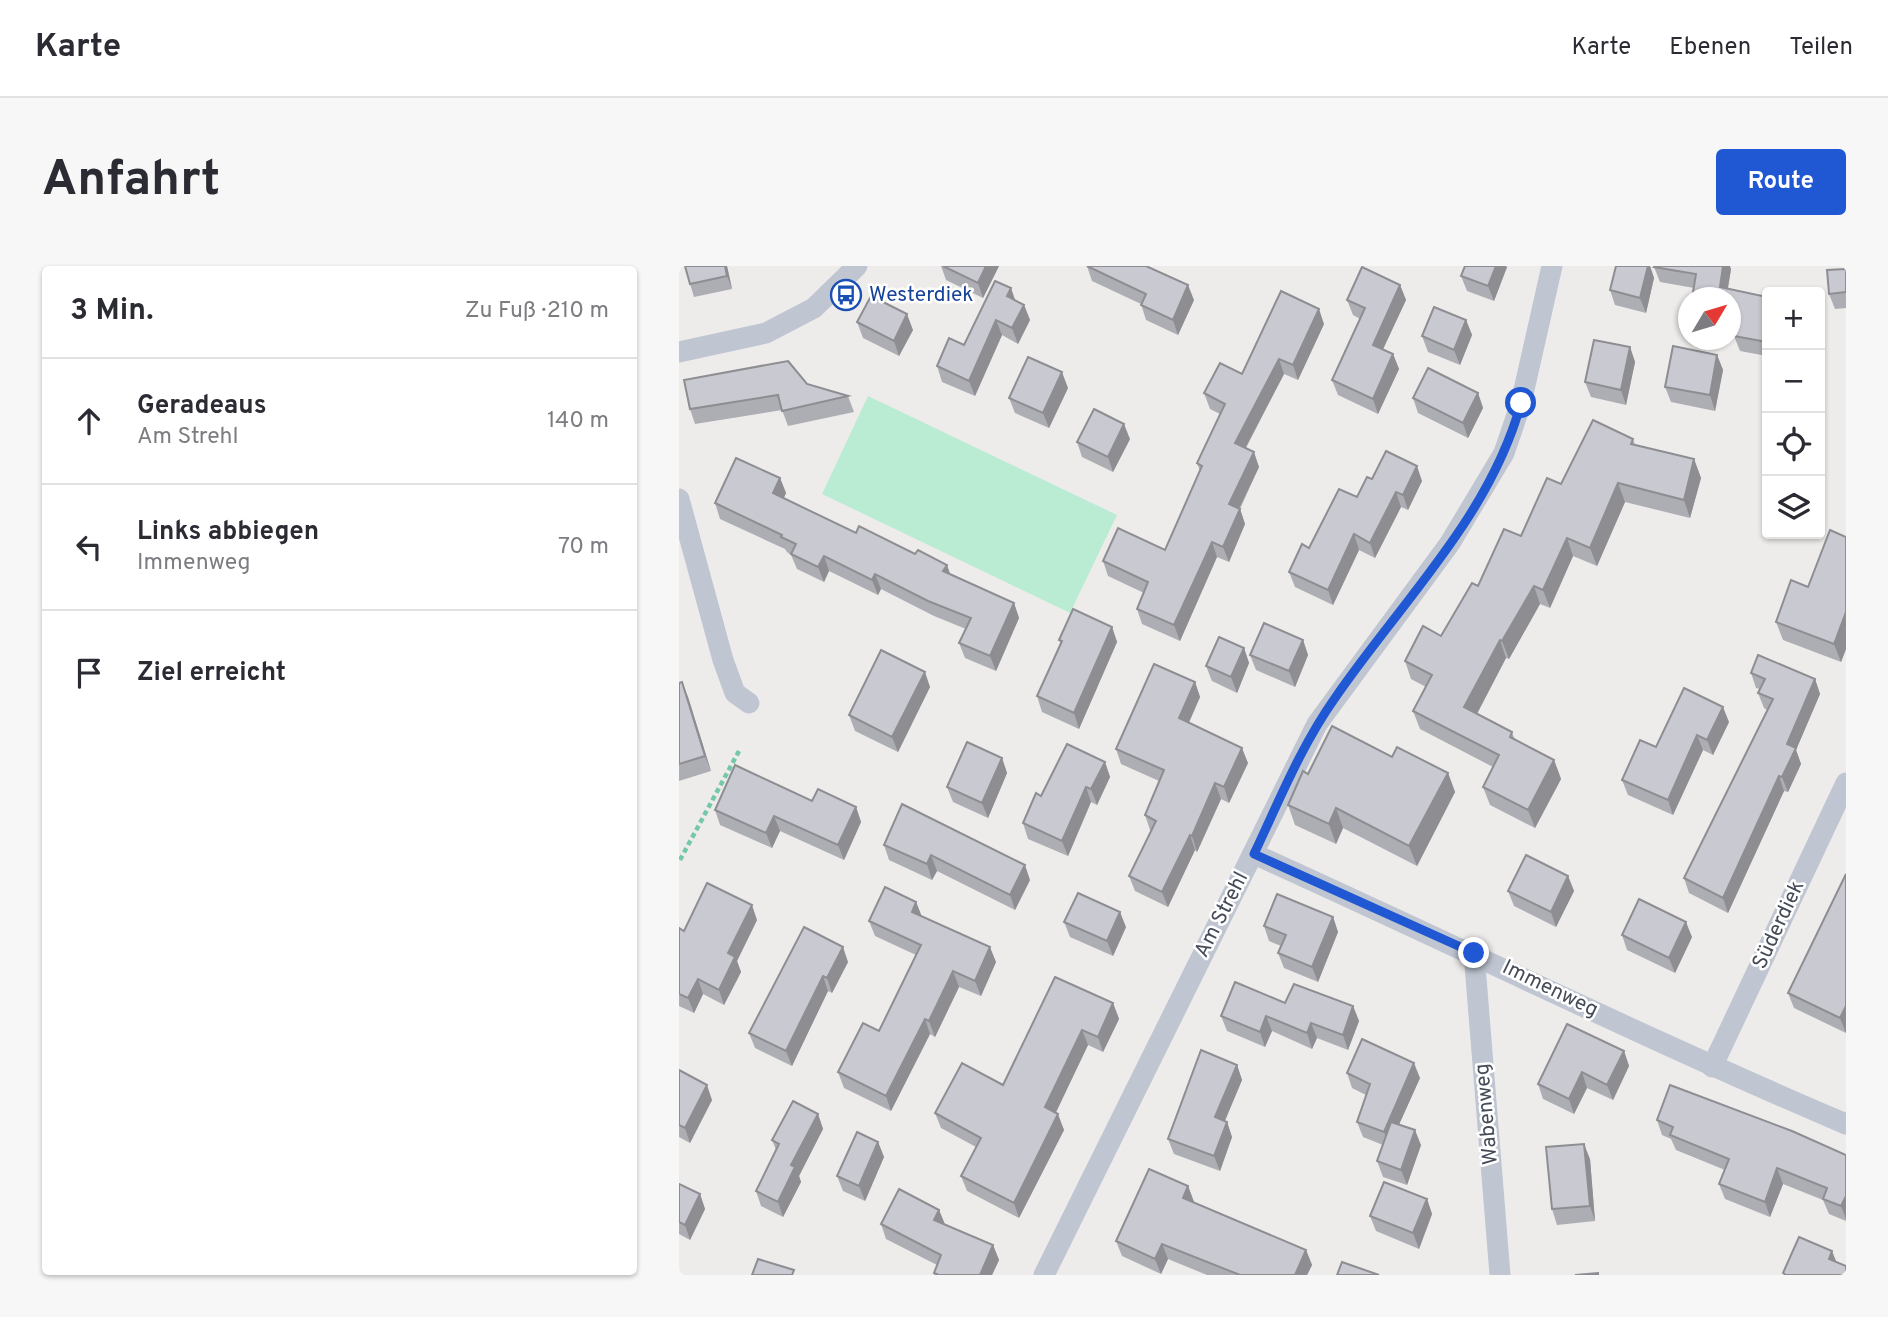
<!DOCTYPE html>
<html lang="de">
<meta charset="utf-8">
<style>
:root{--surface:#fff;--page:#f7f7f7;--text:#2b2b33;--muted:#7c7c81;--line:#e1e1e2;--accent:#2058d4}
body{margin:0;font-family:Overpass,sans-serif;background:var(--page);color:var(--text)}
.controls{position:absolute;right:21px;top:21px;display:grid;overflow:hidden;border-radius:7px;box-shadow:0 2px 5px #0004}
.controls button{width:63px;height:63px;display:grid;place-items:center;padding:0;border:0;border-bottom:2px solid var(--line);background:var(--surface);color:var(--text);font:35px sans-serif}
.compass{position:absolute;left:999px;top:21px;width:63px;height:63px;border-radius:50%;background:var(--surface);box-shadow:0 2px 5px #0004;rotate:52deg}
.stop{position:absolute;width:21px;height:21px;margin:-16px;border:5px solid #2058d4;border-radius:50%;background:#fff}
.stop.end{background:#2058d4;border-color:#fff;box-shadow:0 2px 7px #0008}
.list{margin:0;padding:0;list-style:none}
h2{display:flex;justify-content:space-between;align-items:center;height:91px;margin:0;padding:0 28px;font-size:30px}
h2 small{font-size:23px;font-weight:400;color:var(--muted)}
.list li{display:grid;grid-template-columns:46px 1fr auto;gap:21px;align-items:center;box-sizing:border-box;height:126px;padding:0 28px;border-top:2px solid var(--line)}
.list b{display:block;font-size:26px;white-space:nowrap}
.list p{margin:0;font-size:23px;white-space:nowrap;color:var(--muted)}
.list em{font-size:23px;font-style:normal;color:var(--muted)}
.icon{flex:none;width:38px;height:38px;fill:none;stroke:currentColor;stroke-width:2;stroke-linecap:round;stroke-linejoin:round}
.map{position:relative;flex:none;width:1167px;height:1009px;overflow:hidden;border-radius:7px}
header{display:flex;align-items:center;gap:42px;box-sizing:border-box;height:98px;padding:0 35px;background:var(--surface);border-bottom:2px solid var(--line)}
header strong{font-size:33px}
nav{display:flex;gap:38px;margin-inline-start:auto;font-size:24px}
.intro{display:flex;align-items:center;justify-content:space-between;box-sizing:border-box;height:168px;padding:0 42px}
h1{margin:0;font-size:49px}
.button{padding:18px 32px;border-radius:7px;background:var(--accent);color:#fff;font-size:24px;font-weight:700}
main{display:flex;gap:42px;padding:0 42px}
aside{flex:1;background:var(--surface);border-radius:7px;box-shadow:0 2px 5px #0004}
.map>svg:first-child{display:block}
.green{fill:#baecd3}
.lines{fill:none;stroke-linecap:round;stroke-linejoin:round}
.path{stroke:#74c8a9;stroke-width:4.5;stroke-dasharray:5 3.5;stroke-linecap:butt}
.street{stroke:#bfc6d1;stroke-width:21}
.wall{fill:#adaeb4}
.shaded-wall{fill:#8d8d92}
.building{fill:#c9cad1;stroke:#8d8d92;stroke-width:2}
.route{stroke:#2058d4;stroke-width:9}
.labels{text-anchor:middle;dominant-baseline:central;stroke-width:5;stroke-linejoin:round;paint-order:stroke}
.transit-label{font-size:21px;fill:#164399;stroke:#fff;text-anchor:start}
.street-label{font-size:21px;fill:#454c58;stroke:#fff}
</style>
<header>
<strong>Karte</strong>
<nav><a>Karte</a><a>Ebenen</a><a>Teilen</a></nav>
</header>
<div class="intro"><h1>Anfahrt</h1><a class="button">Route</a></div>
<main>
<aside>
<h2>3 Min.<small>Zu Fuß · 210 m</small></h2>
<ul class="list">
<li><svg class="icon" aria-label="ahead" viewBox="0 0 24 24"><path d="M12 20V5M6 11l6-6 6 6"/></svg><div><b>Geradeaus</b><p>Am Strehl</p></div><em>140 m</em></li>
<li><svg class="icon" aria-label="left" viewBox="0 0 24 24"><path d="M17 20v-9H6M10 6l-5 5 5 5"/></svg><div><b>Links abbiegen</b><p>Immenweg</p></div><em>70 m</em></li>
<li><svg class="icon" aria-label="arrive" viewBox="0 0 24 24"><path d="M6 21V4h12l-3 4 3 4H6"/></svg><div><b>Ziel erreicht</b></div></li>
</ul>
</aside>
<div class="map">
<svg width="1167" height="1009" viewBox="0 0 1167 1009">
<rect width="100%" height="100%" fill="#eeeceb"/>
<path class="green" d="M189,130L438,249L391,347L143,228Z"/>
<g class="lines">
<path class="path" d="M1,594L60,485"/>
<g class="street">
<path d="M0,86L87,67L135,42L178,0"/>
<path d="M0,233L44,394L56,427L70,437"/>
<path d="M575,588C772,677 967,773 1167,858"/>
<path d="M795,687L821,1009"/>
<path d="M1033,801L1167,517"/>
<path d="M365,1009L638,458L771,277L825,187L842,137L873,0"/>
</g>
</g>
<g class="wall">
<path d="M48,0L53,23L15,31L11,18Z"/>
<path d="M262,0H320L304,32L267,14Z"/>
<path d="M408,0L515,34L499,69L467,54L462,38L413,15Z"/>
<path d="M937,0H971L975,12L967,47L936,39L931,24Z"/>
<path d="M828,1L815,35L788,25L782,10Z"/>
<path d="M975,1L1052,3L1049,23L1088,31V90L1061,85L1055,70L1056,65L1052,64V32L1015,22L981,16Z"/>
<path d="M1167,3V42L1156,43L1150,28Z"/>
<path d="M721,19L727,34L704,83L714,88L720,103L699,148L659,129L653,114L681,53L674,49L668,34Z"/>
<path d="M332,22L336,34L345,39L351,54L339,78L323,69L296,130L263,116L258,100L285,79Z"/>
<path d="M787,54L793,69L781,99L749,86L743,70Z"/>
<path d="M178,56L234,64L220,90L184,72Z"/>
<path d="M645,58L619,114L605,108L567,182L580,201L561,243L566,258L550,296L538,291L501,375L463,358L458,343L465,327L429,310L424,295L486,284L521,205L518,197L541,148L531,143L525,127L563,108Z"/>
<path d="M951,81L956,96L947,139L912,131L906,116Z"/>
<path d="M1038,89L1044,104L1036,145L992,136L986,121Z"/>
<path d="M128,118L169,130L175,146L109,160L103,144L16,158L11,143Z"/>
<path d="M389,122L370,162L336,147L330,132Z"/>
<path d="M799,127L804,142L789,172L739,147L734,132Z"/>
<path d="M451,173L434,206L403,191L398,176Z"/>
<path d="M954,173L956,179L1015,193L1022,212L1011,252L946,236L918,300L894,290L871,342L861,338L830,393L827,392L798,448L833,466L836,474L875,494L882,513L856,562L811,539L804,521L814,501L741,463L734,445L747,421L732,413L726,395L762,370L799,320L842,270L882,218Z"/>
<path d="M101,212L107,227L105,232L177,267L268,299L271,308L335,337L340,352L317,405L286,392L280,377L287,363L255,350L202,323L199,329L150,305L145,316L118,303L112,289L108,286L106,283L41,253L36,237Z"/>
<path d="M693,213L743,215L729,244L722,241L696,292L680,284L654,339L616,321L610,306L630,282Z"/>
<path d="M1167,271V383L1162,396L1104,374L1097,356L1129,321Z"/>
<path d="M433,361L438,376L400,463L363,446L358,430L382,379L380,374Z"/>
<path d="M624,374L629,389L616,421L577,404L571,389Z"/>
<path d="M565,382L570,397L558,427L533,415L527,400Z"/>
<path d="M1072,407L1136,413L1141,428L1117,484L1122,498L1109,526L1105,525L1049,647L1010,627L1005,612L1088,444L1085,442L1079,427L1081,423L1077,422Z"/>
<path d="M516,416L521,431L510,457L569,497L550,537L542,533L518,586L516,584L489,641L456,625L450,610L472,565L471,564L466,549L480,515L442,498L437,483Z"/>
<path d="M0,417L9,431L32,505L0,515Z"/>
<path d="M251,421L219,486L176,465L170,449Z"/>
<path d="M1050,456L1034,489L1024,484L994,549L949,529L943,514L977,481Z"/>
<path d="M713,491L769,507L776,526L738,600L664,562L657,578L616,559L609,539L629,508Z"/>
<path d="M323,492L328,507L309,552L274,536L268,521Z"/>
<path d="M426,496L431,511L418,539L412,536L389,590L349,573L344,557L362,530Z"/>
<path d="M133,535L177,541L182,556L165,594L101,565L93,582L41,559L36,544Z"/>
<path d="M205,579L351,614L336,644L258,605L253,614L210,594Z"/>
<path d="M1167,608V767L1115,742L1109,727Z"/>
<path d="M889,610L895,625L877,661L835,640L829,625Z"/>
<path d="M237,636L243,651L317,696L302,730L280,721L256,771L251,768L212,845L165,822L159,806L200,765L237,689L196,670L190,655Z"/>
<path d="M654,651L659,666L639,716L605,702L599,687L602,680L590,675L585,660Z"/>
<path d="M78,654L58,695L62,706L45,739L24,728L15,747L0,740V662L5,665Z"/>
<path d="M385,656L447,661L434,690L391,671Z"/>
<path d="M125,661L169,696L153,727L149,725L113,800L76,782L70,767Z"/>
<path d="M943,669L1013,671L996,707L948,684Z"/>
<path d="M434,737L440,753L424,786L409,779L376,847L385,864L340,952L288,925L282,910L297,881L262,862L256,847L324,819Z"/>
<path d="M606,737L674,740L680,755L669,784L638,772L633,783L593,765L586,781L548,765L542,750Z"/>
<path d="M945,785L950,800L934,834L908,822L895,848L864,833L859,818Z"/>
<path d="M558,799L563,814L546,855L548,856L553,871L541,905L495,888L489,873Z"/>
<path d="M0,804L33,834L11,877L0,871Z"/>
<path d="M668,807L741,812L720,858L742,879L728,919L704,911L698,895L704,879L684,871L678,856L687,829L673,822Z"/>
<path d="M139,848L144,863L120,910L122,916L104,951L82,940L77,925L97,884L93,874Z"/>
<path d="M978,854L1167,889V955L1150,948L1144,934L1104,918L1091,951L1046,933L1040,918L1046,904L997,884L992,873L983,869Z"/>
<path d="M199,876L205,891L186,935L164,925L158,910Z"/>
<path d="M911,893L916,955L878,959L873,943Z"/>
<path d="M0,918L21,928L26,943L11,974L0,968Z"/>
<path d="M509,920L515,936L627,984L633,999L628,1009H528L489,993L482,1008L443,990L437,975Z"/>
<path d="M748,933L753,948L740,983L697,965L691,950Z"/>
<path d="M260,944L266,958L314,979L320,994L313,1009H255V1007L258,999L207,973L202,958Z"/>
</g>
<g class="shaded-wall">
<path d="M46,0H48L53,23L48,10Z"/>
<path d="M307,0H320L304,32L299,17Z"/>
<path d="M817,0H827L828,1L815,35L809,20Z"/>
<path d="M969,0H971L975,12L967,47L961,32Z"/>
<path d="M1044,0H1051L1052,3L1047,32L1041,21Z"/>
<path d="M509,19L515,34L499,69L494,54Z"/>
<path d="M721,19L727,34L699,94L694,79Z"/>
<path d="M332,22L337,37L328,30Z"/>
<path d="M345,39L351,54L339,78L333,62Z"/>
<path d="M640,43L645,58L619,114L614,99Z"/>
<path d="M228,48L234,64L220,90L215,75Z"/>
<path d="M317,54L323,69L296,130L290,115Z"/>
<path d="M787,54L793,69L781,99L775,84Z"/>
<path d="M951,81L956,96L947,139L942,124Z"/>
<path d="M714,88L720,103L699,148L694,133Z"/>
<path d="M1038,89L1044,104L1036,145L1031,129Z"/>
<path d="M600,93L605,108L561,192L556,177Z"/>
<path d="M383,106L389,122L370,162L364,147Z"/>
<path d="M799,127L804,142L789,172L784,157Z"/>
<path d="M445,158L451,173L434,206L429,191Z"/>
<path d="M575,186L580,201L555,253L550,238Z"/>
<path d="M1015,193L1022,212L1011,252L1005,234Z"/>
<path d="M738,200L743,215L729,244L724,229Z"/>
<path d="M101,212L107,227L100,242L94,227Z"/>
<path d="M939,217L946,236L918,300L911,282Z"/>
<path d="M717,226L722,241L696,292L691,277Z"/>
<path d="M561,243L566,258L550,296L544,281Z"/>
<path d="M675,268L680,284L654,339L649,324Z"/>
<path d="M888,272L894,290L871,342L864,324Z"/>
<path d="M533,276L538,291L501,375L495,359Z"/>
<path d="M145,290L150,305L145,316L139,301Z"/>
<path d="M268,299L273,314L264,305Z"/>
<path d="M196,308L202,323L199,329L193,314Z"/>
<path d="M855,320L861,338L830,393L823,375Z"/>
<path d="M335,337L340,352L317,405L311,390Z"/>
<path d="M1167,346V383L1162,396L1155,378Z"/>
<path d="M433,361L438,376L400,463L395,447Z"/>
<path d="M624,374L629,389L616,421L610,405Z"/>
<path d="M821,374L827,392L792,459L785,441Z"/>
<path d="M565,382L570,397L558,427L552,411Z"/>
<path d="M246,406L251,421L219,486L213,471Z"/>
<path d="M1136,413L1141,428L1117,484L1122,498L1109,526L1103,511L1108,478Z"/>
<path d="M3,416L9,431L32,505L26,490Z"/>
<path d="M516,416L521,431L505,467L500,452Z"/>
<path d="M1044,441L1050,456L1034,489L1028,474Z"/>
<path d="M1018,469L1024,484L994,549L989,534Z"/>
<path d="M563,482L569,497L550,537L545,521Z"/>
<path d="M323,492L328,507L309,552L303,537Z"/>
<path d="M875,494L882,513L856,562L849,544Z"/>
<path d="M426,496L431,511L418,539L412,523Z"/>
<path d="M769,507L776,526L738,600L730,580Z"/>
<path d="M1100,510L1105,525L1049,647L1044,632Z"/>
<path d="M536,517L542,533L518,586L513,570Z"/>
<path d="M407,521L412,536L389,590L383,575Z"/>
<path d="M177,541L182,556L165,594L159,579Z"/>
<path d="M657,542L664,562L657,578L650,558Z"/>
<path d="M95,550L101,565L93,582L87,567Z"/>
<path d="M511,569L516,584L489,641L483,626Z"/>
<path d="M252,589L258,605L253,614L248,598Z"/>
<path d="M346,599L351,614L336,644L331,629Z"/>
<path d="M889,610L895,625L877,661L872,646Z"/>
<path d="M237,636L243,651L233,646Z"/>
<path d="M73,639L78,654L58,695L62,706L45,739L40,724L49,687Z"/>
<path d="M441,646L447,661L434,690L428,675Z"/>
<path d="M654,651L659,666L639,716L633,701Z"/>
<path d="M1007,656L1013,671L996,707L990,692Z"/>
<path d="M164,681L169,696L153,727L148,712Z"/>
<path d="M311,681L317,696L302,730L296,715Z"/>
<path d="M274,705L280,721L256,771L250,755Z"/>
<path d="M144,710L149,725L113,800L107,785Z"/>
<path d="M19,713L24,728L15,747L9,732Z"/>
<path d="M434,737L440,753L424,786L419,771Z"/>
<path d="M674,740L680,755L669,784L664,769Z"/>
<path d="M1167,740V767L1161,752Z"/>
<path d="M587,750L593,765L586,781L581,766Z"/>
<path d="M246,753L251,768L212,845L207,830Z"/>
<path d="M632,757L638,772L633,783L628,767Z"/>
<path d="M403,764L409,779L372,857L366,841Z"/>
<path d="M945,785L950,800L934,834L928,819Z"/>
<path d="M735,797L741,812L710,881L705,866Z"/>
<path d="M558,799L563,814L541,866L536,851Z"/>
<path d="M903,806L908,822L895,848L890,833Z"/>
<path d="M28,819L33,834L11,877L6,862Z"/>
<path d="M139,848L144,863L120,910L122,916L104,951L99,936L112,899Z"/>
<path d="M379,848L385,864L340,952L335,937Z"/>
<path d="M548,856L553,871L541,905L535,890Z"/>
<path d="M736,864L742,879L728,919L722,904Z"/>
<path d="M199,876L205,891L186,935L180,920Z"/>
<path d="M905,878L911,893L916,955L911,940Z"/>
<path d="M1098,902L1104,918L1091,951L1086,936Z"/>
<path d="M509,920L515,936L510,947L504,932Z"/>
<path d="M21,928L26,943L11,974L6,959Z"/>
<path d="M1166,930L1167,932V953L1162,940Z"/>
<path d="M748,933L753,948L740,983L734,967Z"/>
<path d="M260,944L266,959L255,954Z"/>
<path d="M483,978L489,993L482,1008L476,993Z"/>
<path d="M314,979L320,994L313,1009H301Z"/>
<path d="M627,984L633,999L628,1009H616Z"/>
<path d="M1153,985L1159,1000L1150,993Z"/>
</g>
<g class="building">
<path d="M6,0H46L48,10L11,18Z"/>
<path d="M264,0H307L299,17Z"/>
<path d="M408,0H467L509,19L494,54L462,39L467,28Z"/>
<path d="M786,0H817L809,20L782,10Z"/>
<path d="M937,0H969L961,32L931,24Z"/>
<path d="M976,0H1044L1041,21L1088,31V76L1055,70L1059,51L1052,50V32H1013L1017,8L975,1Z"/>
<path d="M683,1L721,19L694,79L714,88L694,133L653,114L686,42L668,34Z"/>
<path d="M1167,3V26L1150,28L1148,4Z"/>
<path d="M316,15L332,22L328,30L345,39L333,62L317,54L290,115L258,100L270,72L285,79Z"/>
<path d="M602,25L640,43L614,99L600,93L556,177L575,186L550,238L561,243L544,281L533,276L495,359L458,343L469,316L424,295L439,262L486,284L523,200L518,197L546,138L525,127L541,97L563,108Z"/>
<path d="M192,30L228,48L215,75L178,56Z"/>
<path d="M755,41L787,54L775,84L743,70Z"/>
<path d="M915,74L951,81L942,124L906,116Z"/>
<path d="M994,80L1038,89L1031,129L986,121Z"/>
<path d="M349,91L383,106L364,147L330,132Z"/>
<path d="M109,95L128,118L169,130L103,145L99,129L11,143L5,114Z"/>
<path d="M749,102L799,127L784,157L734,132Z"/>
<path d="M415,143L445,158L429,191L398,176Z"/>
<path d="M914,154L954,173L952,178L1015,193L1005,234L939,217L911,282L888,272L864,324L855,320L823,375L821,374L785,441L833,466L831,471L875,494L849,544L804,521L820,489L734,445L753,409L726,395L744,360L762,370L793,317L799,320L825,263L842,270L868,212L882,218Z"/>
<path d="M707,185L738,200L724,229L717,226L691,277L675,268L649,324L610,306L623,278L630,282L660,223L678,231L688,211L693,213Z"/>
<path d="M57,192L101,212L94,227L177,267L180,260L236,288L239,284L268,299L264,305L335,337L311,390L280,377L292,352L249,335L196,308L193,314L145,290L139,301L112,288L117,278L102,271L103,269L36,237Z"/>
<path d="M1151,264L1167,271V346L1155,378L1097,356L1112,314L1129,321Z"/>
<path d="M394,343L433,361L395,447L358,430L383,375L380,374Z"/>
<path d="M585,357L624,374L610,405L571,389Z"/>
<path d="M540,371L565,382L552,411L527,400Z"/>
<path d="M202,384L246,406L213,471L170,449Z"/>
<path d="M1079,389L1136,413L1108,478L1117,482L1103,511L1100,510L1044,632L1005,612L1094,433L1079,427L1086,413L1072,407Z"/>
<path d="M475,398L516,416L500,452L563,482L545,521L536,517L513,570L511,569L483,626L450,610L477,555L466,549L485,504L437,483Z"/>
<path d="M3,416L26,490L0,498V417Z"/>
<path d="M1005,422L1044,441L1028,474L1018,469L989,534L943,514L961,474L977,481Z"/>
<path d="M653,460L713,491L718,481L769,507L730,580L657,542L650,558L609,539L624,505L629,508Z"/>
<path d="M288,476L323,492L303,537L268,521Z"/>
<path d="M388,478L426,496L412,523L407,521L383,575L344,557L357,527L362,530Z"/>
<path d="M56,499L133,535L139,523L177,541L159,579L95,550L87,567L36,544Z"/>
<path d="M223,538L346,599L331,629L252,589L248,598L205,579Z"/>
<path d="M847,589L889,610L872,646L829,625Z"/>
<path d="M1167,608V740L1161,752L1109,727Z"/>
<path d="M28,617L73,639L49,687L56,691L40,724L19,713L9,732L0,728V662L5,665Z"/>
<path d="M206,621L237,636L233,646L311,681L296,715L274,705L250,755L246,753L207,830L159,806L184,757L200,765L242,679L190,655Z"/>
<path d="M399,627L441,646L428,675L385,656Z"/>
<path d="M598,628L654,651L633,701L599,687L607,669L585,660Z"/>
<path d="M960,633L1007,656L990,692L943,669Z"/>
<path d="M125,661L164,681L148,712L144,710L107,785L70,767Z"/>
<path d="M376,711L434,737L419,771L403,764L366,841L379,848L335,937L282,910L302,872L256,847L283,797L324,819Z"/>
<path d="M556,716L606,737L615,718L674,740L664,769L632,757L628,767L587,750L581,766L542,750Z"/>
<path d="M888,758L945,785L928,819L903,806L890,833L859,818Z"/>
<path d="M683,773L735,797L705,866L678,856L691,818L668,807Z"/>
<path d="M522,784L558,799L536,851L548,856L535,890L489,873Z"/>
<path d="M0,804L28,819L6,862L0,859Z"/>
<path d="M991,819L1113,865L1167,889V930L1162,940L1144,933L1148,922L1098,902L1086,936L1040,918L1050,893L991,869L994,861L978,854Z"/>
<path d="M114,835L139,848L112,899L116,901L99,936L77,925L100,878L93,874Z"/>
<path d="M712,856L736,864L722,904L698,895Z"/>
<path d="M178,866L199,876L180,920L158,910Z"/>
<path d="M905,878L911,940L873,943L867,881Z"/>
<path d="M470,903L509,920L504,932L627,984L616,1009H561L483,978L476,993L437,975Z"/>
<path d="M705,916L748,933L734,967L691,950Z"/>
<path d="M0,918L21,928L6,959L0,956Z"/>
<path d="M220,923L260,944L255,954L314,979L301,1009H260L255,1007L262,989L202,958Z"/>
<path d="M1120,971L1153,985L1150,993L1167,1000V1009H1107L1104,1007Z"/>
<path d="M79,993L115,1004L113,1009H73Z"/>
<path d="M663,996L700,1009H658Z"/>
<path d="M919,1007V1009H896Z"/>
</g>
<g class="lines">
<path class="route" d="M795,687L575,588C600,535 622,480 656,432C721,337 811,251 842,137"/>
</g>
<defs>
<g id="bus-ring" transform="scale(1.575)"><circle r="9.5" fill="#fff" stroke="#1a4fb4" stroke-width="1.5"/><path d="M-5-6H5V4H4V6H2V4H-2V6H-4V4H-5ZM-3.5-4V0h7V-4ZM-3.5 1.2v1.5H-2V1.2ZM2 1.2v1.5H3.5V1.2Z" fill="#1a4fb4"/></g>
</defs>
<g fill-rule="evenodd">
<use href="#bus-ring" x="167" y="29"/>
</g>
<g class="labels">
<g class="transit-label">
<text x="190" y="29">Westerdiek</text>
</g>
<g class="street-label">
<text transform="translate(543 649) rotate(-63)">Am Strehl</text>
<text transform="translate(1100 659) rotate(-65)">Süderdiek</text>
<text transform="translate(871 723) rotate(26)">Immenweg</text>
<text transform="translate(808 848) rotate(-95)">Wabenweg</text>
</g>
</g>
</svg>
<div class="controls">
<button>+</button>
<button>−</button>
<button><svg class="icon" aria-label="locate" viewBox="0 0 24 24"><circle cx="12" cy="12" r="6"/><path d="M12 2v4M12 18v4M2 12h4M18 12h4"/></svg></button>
<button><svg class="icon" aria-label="layers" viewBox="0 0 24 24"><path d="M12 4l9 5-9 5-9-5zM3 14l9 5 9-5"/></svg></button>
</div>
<svg class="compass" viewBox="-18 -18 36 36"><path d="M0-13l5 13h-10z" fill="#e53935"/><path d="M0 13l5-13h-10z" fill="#7c7c81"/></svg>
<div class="stop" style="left:842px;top:137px"></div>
<div class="stop end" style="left:795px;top:687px"></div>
</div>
</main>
